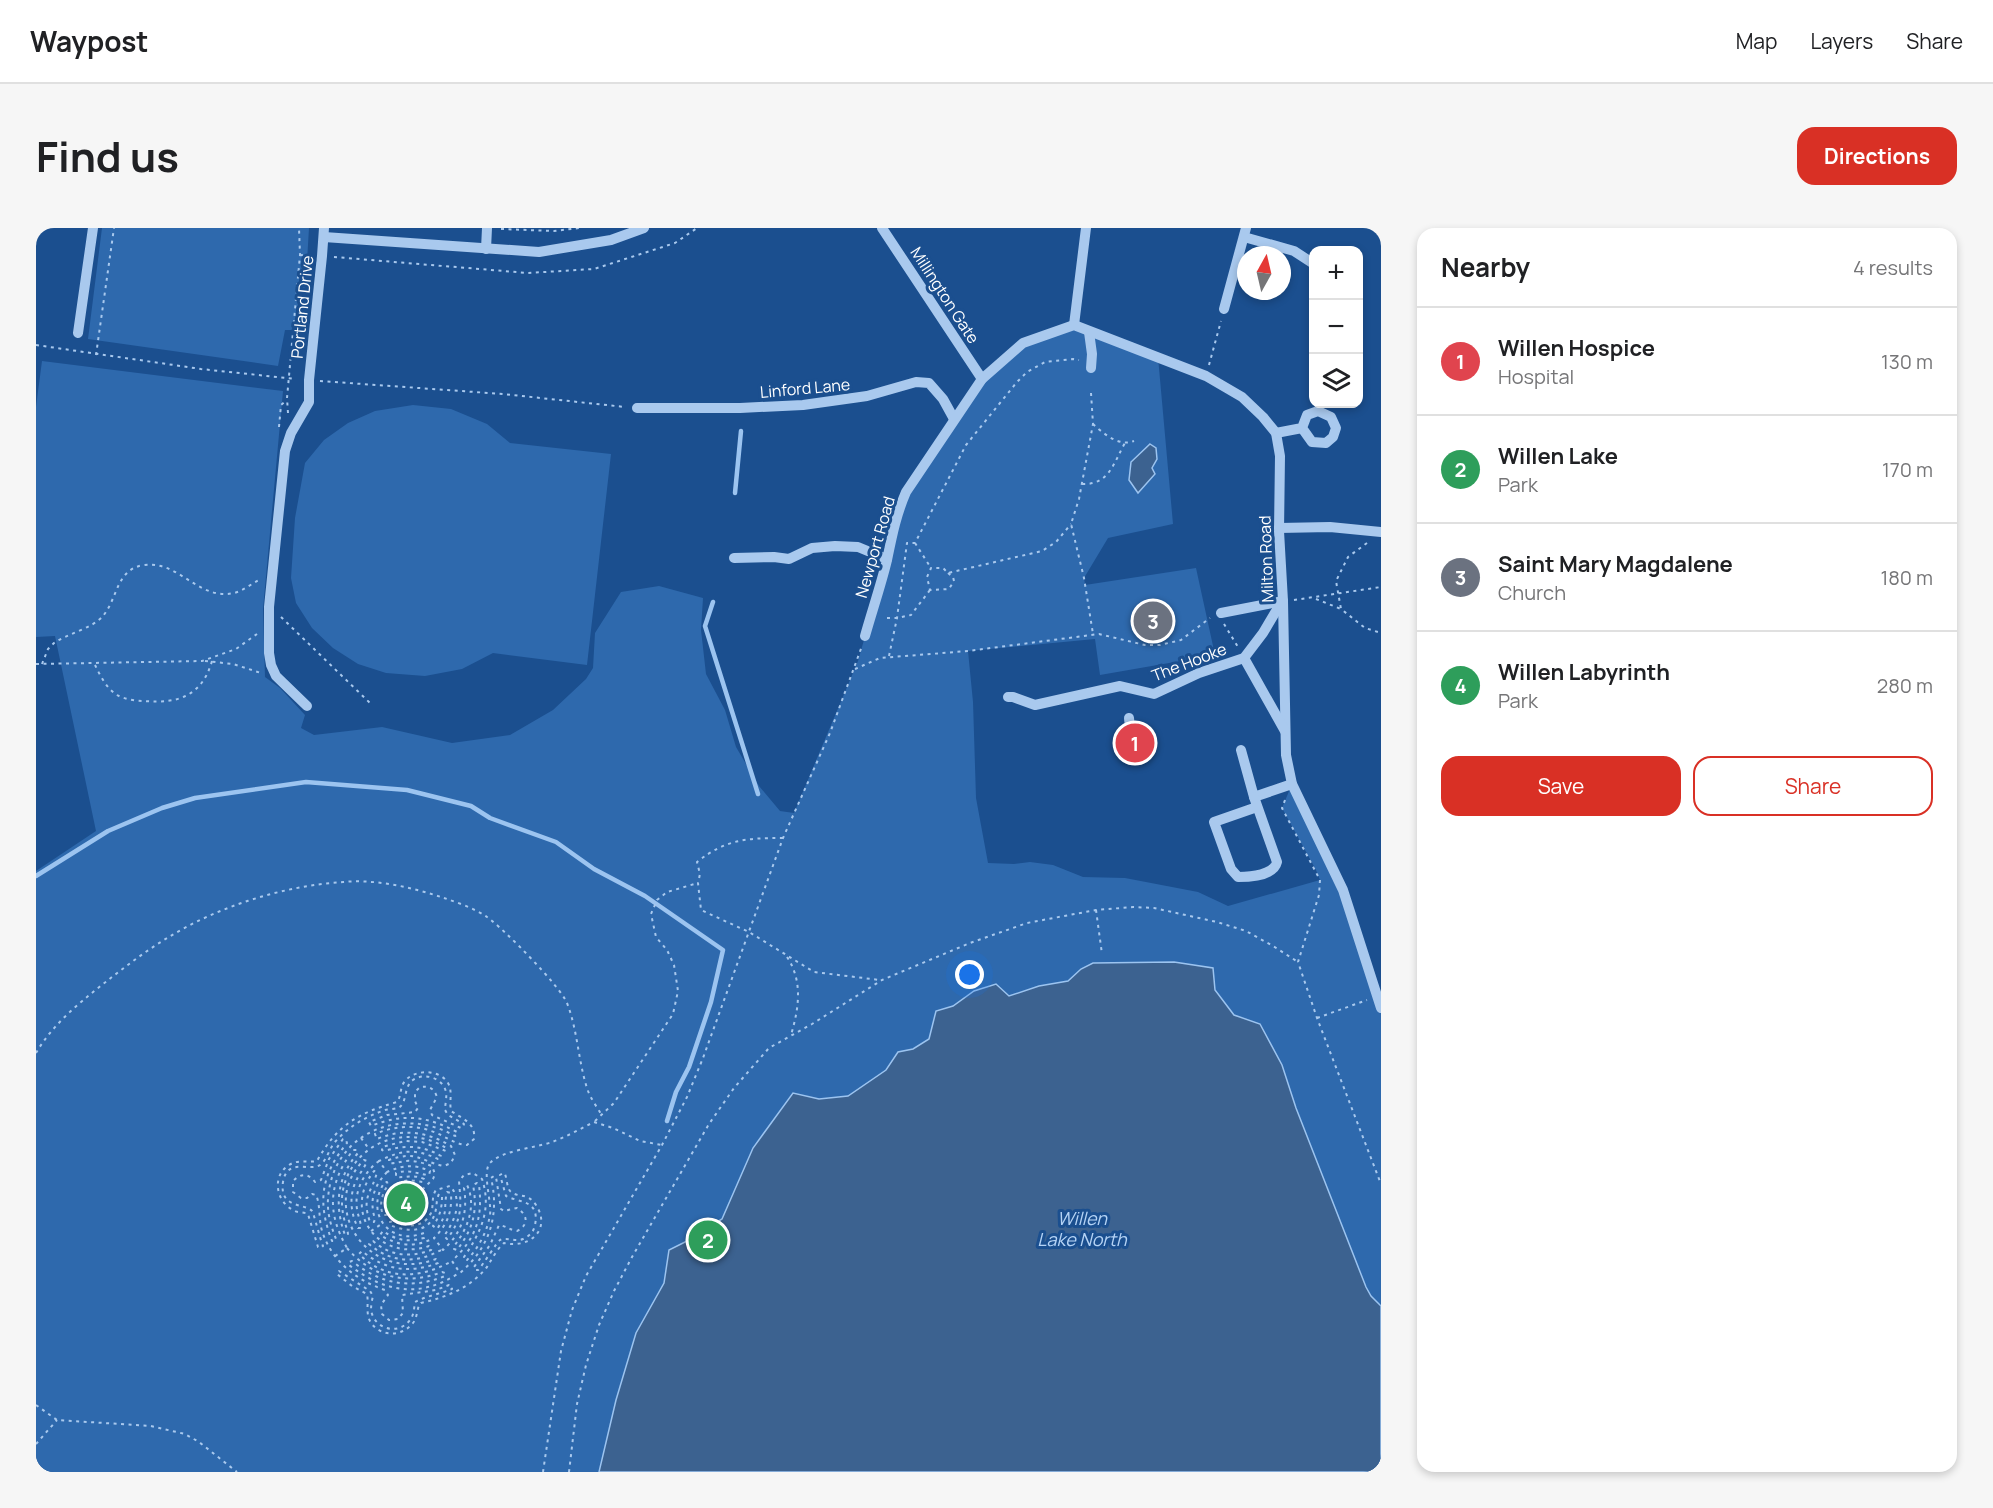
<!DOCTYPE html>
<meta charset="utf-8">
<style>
:root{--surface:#fff;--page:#f6f6f6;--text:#202124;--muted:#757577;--line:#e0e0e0;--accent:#d93025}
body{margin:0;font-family:Manrope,sans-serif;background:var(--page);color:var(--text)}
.controls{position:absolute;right:18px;top:18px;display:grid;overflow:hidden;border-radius:12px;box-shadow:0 3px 9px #0003}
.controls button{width:54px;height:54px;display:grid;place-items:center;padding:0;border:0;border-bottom:2px solid var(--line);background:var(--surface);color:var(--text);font:30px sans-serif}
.compass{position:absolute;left:1201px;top:18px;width:54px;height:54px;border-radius:50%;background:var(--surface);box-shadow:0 3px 9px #0003;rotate:8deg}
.you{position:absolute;left:934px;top:747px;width:21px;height:21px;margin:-15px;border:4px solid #fff;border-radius:50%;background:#1a73e8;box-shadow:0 0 0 9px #1a73e833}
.badge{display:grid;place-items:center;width:39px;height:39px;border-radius:50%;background:var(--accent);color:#fff;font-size:20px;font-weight:700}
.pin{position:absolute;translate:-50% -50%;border:3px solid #fff;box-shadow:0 2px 6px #0006}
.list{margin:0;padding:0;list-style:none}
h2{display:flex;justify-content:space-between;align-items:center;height:78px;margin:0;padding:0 24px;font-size:26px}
h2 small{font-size:20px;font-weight:400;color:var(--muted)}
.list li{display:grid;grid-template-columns:39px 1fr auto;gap:18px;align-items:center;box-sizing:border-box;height:108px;padding:0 24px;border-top:2px solid var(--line)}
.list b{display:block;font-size:22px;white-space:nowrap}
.list p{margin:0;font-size:20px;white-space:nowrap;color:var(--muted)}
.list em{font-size:20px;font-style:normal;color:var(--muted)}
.actions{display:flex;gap:12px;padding:18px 24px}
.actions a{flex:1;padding:14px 0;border:2px solid var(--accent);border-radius:18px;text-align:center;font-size:21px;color:var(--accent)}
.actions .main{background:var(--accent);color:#fff}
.icon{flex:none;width:33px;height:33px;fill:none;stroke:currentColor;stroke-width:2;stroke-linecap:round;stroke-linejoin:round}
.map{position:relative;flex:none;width:1345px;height:1244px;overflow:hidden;border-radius:18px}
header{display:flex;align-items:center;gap:36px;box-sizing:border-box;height:84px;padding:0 30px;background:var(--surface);border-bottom:2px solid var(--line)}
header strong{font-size:28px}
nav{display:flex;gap:33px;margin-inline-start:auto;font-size:21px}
.intro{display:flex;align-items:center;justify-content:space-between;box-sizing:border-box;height:144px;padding:0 36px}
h1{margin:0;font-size:42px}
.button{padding:15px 27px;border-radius:18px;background:var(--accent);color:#fff;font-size:21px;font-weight:700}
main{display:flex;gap:36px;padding:0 36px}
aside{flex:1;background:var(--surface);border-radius:18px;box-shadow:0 3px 9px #0003}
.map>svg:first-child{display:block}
.green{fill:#2e69ad}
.water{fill:#3c6290;stroke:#9cc4f0;stroke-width:1.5}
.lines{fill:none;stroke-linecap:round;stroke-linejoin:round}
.stream{stroke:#9cc4f0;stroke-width:4.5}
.path{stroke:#a9c9ee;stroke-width:2;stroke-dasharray:3 4.5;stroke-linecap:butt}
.minor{stroke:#a9c9ee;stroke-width:10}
.labels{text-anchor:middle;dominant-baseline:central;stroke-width:6;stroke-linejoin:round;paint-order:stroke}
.street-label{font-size:16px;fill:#fff;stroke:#1b4f8f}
.water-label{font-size:18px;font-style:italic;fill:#b5d3f5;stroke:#1b4f8f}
</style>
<header>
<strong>Waypost</strong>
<nav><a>Map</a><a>Layers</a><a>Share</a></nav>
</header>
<div class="intro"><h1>Find us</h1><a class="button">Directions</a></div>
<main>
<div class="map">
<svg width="1345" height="1244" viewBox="0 0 1345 1244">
<rect width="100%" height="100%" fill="#1b4f8f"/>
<g class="green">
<path d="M66,0H273L267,102H249L242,138L52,111Z"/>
<path d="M1038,97L1122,129L1137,296L1072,310L1048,350L1049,357L1160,340L1179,427L1064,447L1059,411L932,423L937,474L940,570L952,635L978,636L994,634L1017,637L1047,649L1089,650L1162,664L1192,678L1284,652L1280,642L1246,580L1256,556L1307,662L1345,780V1244H0V643L60,603L19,408L0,409V179L6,133L247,163L227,381L229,449L244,460L269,487L265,500L278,507L346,499L416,515L474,507L517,482L550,451L557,440L559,405L585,364L623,358L667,370L665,402L670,446L689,482L700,519L723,558L744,583L758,585L822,433L851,331L863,281L946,151L987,115Z"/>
<path d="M377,177L415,181L451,196L474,215L575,226L551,437L457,425L426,441L389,448L350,445L322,436L297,420L276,400L260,375L255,350L259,290L269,235L288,212L312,195L339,183Z"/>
</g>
<g class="water">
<path d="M1114,216L1120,220L1121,231L1116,240L1119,246L1102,265L1093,252L1095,234Z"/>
<path d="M1138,734L1177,740L1179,762L1198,787L1224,796L1246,837L1260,880L1330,1059L1335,1068L1345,1078V1244H563L580,1172L600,1105L628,1055L633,1022L657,1010L686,991L717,920L757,865L783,871L812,868L850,842L862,824L877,821L893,811L900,783L917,778L938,763L960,756L973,768L1003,758L1032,753L1045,741L1057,735Z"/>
</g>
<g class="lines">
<g class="stream">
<path d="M699,265L705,203"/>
<path d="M677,374L669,398L722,566"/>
<path d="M0,648L72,603L126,580L159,570L270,554L371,562L435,578L454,590L520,614L558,641L609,668L687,722L675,774L653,839L640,864L631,893"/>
</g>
<g class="path">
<path d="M465,1L518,3L543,0"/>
<path d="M264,27L274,28"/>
<path d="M298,29L492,45L558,41L639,15L661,0"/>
<path d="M0,117L165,141L260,151"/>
<path d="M60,127L78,0"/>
<path d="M1173,137L1185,93"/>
<path d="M284,153L467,166L589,179"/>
<path d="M1055,165L1057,196L1043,271L1035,296L1048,350L1057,406"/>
<path d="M252,185L251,170L264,27L263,0"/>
<path d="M1057,196C1068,206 1083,219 1098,213"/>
<path d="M243,199L245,177L251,172"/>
<path d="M1046,256C1073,257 1077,236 1089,215"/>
<path d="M879,315L895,340"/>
<path d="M1331,315L1312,329L1300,353L1305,381L1329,400L1345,405"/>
<path d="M912,345L917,349L918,353L913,361L894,362L891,349L895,340H907L912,345L1006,323L1020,314L1035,296"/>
<path d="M1280,371L1305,381"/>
<path d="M1258,372L1345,359"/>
<path d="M245,389L334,475"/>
<path d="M851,390H861L875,387L894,362"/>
<path d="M1188,396L1202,419"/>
<path d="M853,428L861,390L871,315H879L930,217L981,154L991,144L1009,134L1037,131L1043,132"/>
<path d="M169,433L197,436L225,445"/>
<path d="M0,436L166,433L200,421L221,406"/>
<path d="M6,436L12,421L18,415C31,406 57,400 67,388C82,370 80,341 108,337C143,332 162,373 198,365C207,363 215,356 223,352"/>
<path d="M59,437C64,447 70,460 81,467C88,471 99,473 108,473C142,476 166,468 176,433"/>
<path d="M819,441L844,430L932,423L1063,406L1109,417H1124L1145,412L1174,390"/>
<path d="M1249,572L1246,580L1284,652L1283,667L1262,734L1281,790L1345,956"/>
<path d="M747,610C711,610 690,611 661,634L664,646L662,655L665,682L713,704L778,744L844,752"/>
<path d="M1060,682L1066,726"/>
<path d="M751,729C767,753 763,780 755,807"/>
<path d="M1281,790L1331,772"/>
<path d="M0,825C18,794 48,771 76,749C93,736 110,723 128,712C180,679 246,658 307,654C340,651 374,659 405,669C420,674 438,680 451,689C467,700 524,758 531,775C542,803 542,834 552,863C555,871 561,879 565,886"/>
<path d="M559,893L578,875L637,786L642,763L638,737L631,722L620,709L615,686L621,672L631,664L662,655"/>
<path d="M325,910L333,921"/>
<path d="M343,933C328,944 318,963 321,981C322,988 325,994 325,1000H322C314,984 313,966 321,951C324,945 329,939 331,933L328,932C281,978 332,1057 400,1031L402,1032V1035C373,1046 349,1042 326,1023L323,1026C350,1053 384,1051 416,1033"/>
<path d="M351,944C338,958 333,972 339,991L338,994H334C325,968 336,965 341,944L338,943C305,985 344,1035 393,1018L396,1020L395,1022C374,1030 354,1028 337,1013L333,1016C355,1035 380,1036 405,1022"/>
<circle cx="373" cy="975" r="12"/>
<path d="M381,967L397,951L399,946L396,938C387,935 378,932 369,933C363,934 358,936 353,935V932C382,922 383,933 408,938L415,935L419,927L415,918C392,904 367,900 341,911L339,906C355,899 378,896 395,903C408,907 417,916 431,917L438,911C440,895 427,891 415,883C413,873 417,864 412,855C403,840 375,841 367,856C364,862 365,869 361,874C322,885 301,897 281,933C272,935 262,931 253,937C235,948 240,975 259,983C263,985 268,984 272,986L282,1019L285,1020L287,1018C284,1011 278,986 276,983C269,975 243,981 247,954C251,929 275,944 284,937C291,932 293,921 299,914C312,899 329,889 349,882C353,881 358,881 362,880C372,875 367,859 377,852C388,844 407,850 410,864C411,869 409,877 409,882L412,887L428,896L427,899L425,900L396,887L394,882L401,869C398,860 393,858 384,859L379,864V873L382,880L379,884L351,887L333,894L335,898C368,885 390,888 421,904V907L419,908C365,877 296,905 292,971C291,985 295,998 300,1011L299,1013H296C281,974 285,947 311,915L310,912L307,911L293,931L285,952L279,954C272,945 265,945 257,953V964L265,970H271L276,966L280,967C284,975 283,989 285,999C293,1031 319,1052 349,1062L352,1067L345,1077L346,1086L353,1092L362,1091L367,1085L366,1067L400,1062L413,1057L416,1058V1061C404,1066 390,1068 379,1074C378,1080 378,1087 374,1092C362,1108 338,1101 335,1082C335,1077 336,1072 337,1068L334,1063L303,1043L301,1046L316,1058L331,1066C333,1076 329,1085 335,1095C345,1109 366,1109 377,1095C381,1090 381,1083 383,1077L385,1075C411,1069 434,1060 451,1039C456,1031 461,1021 468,1015C493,1021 516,1002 500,977C491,964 483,970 475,964C471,961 471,951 469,946L467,945L464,947L470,968C484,975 504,972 499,997C498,1003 494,1008 487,1011C480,1014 471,1009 464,1012C461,1014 447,1037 442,1042H439L438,1039L454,1017L463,997C470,998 474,1002 481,1003C493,997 492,987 481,980L468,983L465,981L460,949L458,948L455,950C464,988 453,1020 424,1045L416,1033C440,1010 447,990 443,957L441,955L437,957C442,983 437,1001 421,1022L418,1021V1018C431,1002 441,978 431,957L428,960C432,985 426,1005 407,1022L398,1010C412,996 416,984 415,965L411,964C407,980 413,984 401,1001L397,998C404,988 406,980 406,968L403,966C400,972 401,979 399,985C393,1006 370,1004 354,997V994L357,993C370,999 387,1001 395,985C398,977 395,969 400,962L414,958C428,973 418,994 408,1008L411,1011C427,990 425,978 423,953L428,947L437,945L446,951C456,981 445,1004 428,1029V1032H431C443,1019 451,1004 454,987C456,973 445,942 455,934C468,922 499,920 516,914C530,909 544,901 558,894L577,900L604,913L626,917"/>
<path d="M335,1003L347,995"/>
<path d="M311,1020C335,1049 371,1058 406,1044L409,1045V1048C375,1062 344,1056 316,1033L313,1034V1037C348,1064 384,1071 423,1045"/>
<path d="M299,1028L311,1020C290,983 293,955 317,922H321L322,925C301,949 298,977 309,1007H312C312,1002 310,1000 309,994C306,985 305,971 307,962C317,914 371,895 410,920V923L386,914L369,913L346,919V922L348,923C369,917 386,917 405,928L404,931H402C378,920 366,922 343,933L351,944C367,937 378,936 394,943L393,947C381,946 373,941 360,945V949C370,950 377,946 388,951V954C382,954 375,951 368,953C352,957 349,971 352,985L350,987H347C343,976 346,966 352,957L351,954H349C334,974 341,1004 369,1008C375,1009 382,1007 388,1005V1010C372,1014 361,1013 347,1003L344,1007C362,1018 379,1020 398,1010"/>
<path d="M0,1177L21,1192L115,1198L149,1206L163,1214L201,1244"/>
<path d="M0,1216L21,1192"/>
<path d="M507,1244L525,1123L536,1082L550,1048L626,917L651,869L667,830L747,610L794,505L826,418"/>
<path d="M533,1244L541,1176L550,1137L563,1097L578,1063L596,1029L673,896L698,860L733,820L776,796L846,752L934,715L991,695L1060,682L1097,679L1118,680L1181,694L1210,703L1237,718L1262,734"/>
</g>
<g class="minor">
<path d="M846,0L946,151"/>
<path d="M288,9L503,24L575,12L608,0"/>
<path d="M1208,9L1258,23L1278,36"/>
<path d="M450,21L451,0"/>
<path d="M1188,81L1210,0"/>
<path d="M1038,97L1050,0"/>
<path d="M1053,104L1056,126L1055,140"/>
<path d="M42,105L57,0"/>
<path d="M601,180H704L767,177L831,168L880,154L893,155L907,171L918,191"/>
<path d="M1240,205L1266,200L1271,187L1282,183L1295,189L1300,200L1297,209L1290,215L1276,214L1266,200"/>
<path d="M1243,300L1294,299L1345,304"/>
<path d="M698,330L738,329L753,331L776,320L799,318L822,319L851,331"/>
<path d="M1185,385L1247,373"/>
<path d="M829,408C836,383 845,357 851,332C856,308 860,287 870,264L946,151L987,115L1038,97L1170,148L1206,169L1227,189L1240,205L1244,228L1243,303L1247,373L1250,527L1256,556L1307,662L1345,780"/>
<path d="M1208,430L1249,503"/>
<path d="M972,469H977L999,477L1084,458L1118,466L1163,445L1208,430L1227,405L1246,373"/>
<path d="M271,478L240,448L235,437L233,425V379L249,223L255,205L273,174V152L286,28L288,0"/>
<path d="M1093,490L1097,529"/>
<path d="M1205,522L1218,569L1256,556"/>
<path d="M1218,569L1241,634C1238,647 1215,649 1202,649L1195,641L1178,594L1221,579"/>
</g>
</g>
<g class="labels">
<g class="street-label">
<text transform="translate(909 67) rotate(57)">Millington Gate</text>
<text transform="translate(266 79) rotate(-84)">Portland Drive</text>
<text transform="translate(769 160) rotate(-5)">Linford Lane</text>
<text transform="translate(839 319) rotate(-74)">Newport Road</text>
<text transform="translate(1230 331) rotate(-92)">Milton Road</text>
<text transform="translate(1153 434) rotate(-21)">The Hooke</text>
</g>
<g class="water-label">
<text x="1046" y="990">Willen<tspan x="1046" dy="21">Lake North</tspan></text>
</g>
</g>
</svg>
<div class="controls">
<button>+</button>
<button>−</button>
<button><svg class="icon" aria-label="layers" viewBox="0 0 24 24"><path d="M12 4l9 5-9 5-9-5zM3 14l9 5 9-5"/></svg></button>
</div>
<svg class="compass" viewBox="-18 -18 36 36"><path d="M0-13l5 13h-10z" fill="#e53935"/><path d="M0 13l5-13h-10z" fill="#757577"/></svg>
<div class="you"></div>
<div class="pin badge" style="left:1099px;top:515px;background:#e0444e">1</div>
<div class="pin badge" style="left:672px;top:1012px;background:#2e9e5b">2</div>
<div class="pin badge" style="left:1117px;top:393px;background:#6b7280">3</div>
<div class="pin badge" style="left:370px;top:975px;background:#2e9e5b">4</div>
</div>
<aside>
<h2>Nearby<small>4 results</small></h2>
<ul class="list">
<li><span class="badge" style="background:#e0444e">1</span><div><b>Willen Hospice</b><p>Hospital</p></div><em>130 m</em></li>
<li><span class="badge" style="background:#2e9e5b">2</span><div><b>Willen Lake</b><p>Park</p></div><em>170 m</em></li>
<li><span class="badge" style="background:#6b7280">3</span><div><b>Saint Mary Magdalene</b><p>Church</p></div><em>180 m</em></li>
<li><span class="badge" style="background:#2e9e5b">4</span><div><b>Willen Labyrinth</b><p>Park</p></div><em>280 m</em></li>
</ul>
<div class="actions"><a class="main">Save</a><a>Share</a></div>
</aside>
</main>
